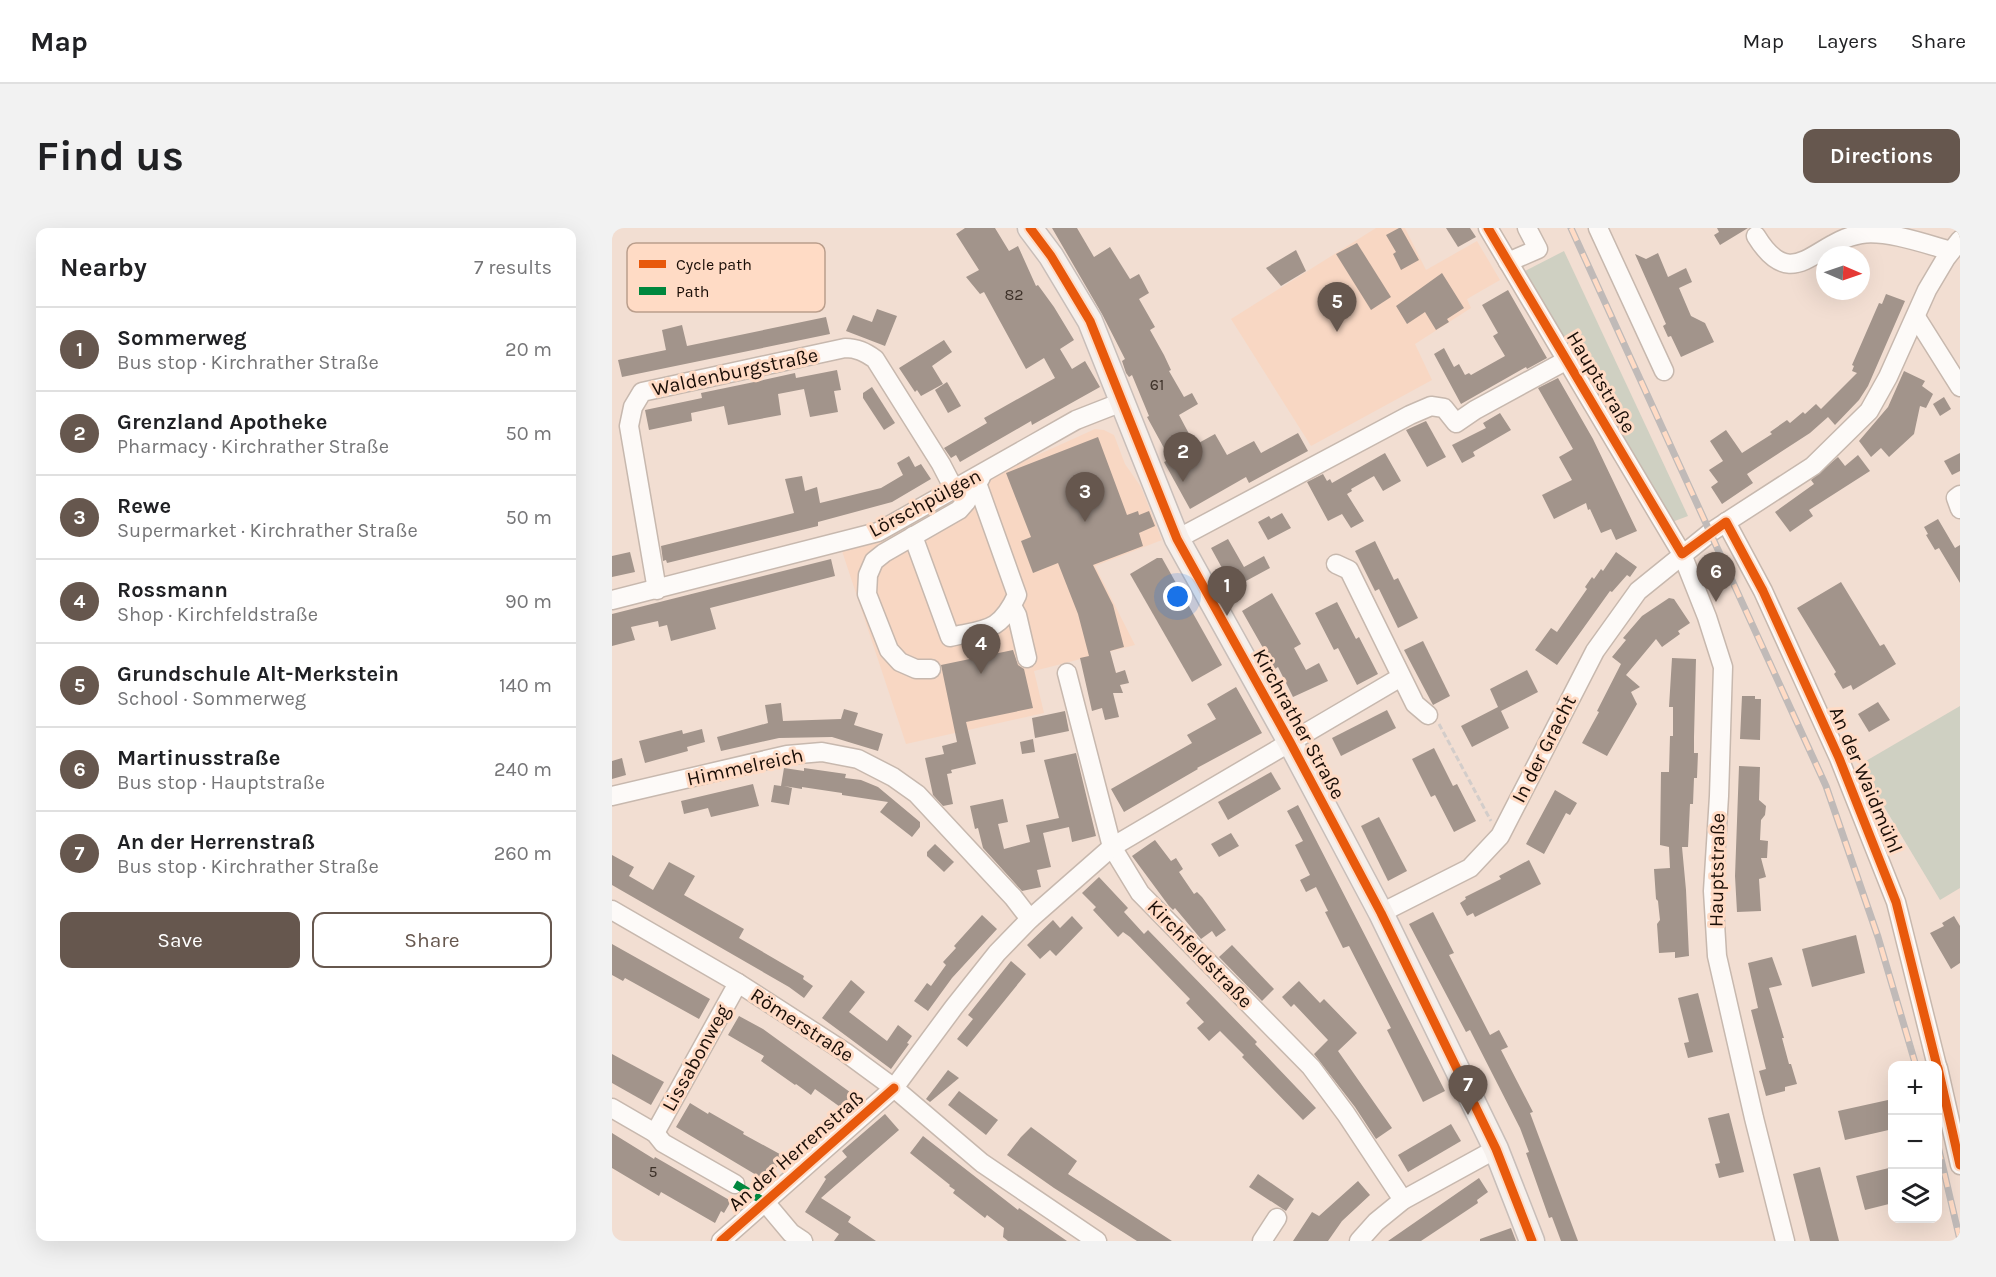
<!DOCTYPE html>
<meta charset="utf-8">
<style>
:root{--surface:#fff;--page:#f2f2f2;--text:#202124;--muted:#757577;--line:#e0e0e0;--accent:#66574e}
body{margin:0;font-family:Karla,sans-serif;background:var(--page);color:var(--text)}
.controls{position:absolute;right:18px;bottom:18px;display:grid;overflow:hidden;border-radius:12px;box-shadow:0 6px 24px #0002}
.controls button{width:54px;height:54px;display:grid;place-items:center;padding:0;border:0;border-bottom:2px solid var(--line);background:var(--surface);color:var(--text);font:30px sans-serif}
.compass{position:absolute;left:1204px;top:18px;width:54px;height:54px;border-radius:50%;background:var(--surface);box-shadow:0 6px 24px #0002;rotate:92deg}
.you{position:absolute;left:566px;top:369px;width:21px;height:21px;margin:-15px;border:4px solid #fff;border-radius:50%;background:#1a73e8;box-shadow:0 0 0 9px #1a73e833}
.badge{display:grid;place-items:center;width:39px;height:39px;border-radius:50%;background:var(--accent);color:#fff;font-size:20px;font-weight:700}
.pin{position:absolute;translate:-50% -50px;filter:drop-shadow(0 2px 3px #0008)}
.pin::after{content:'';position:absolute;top:32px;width:21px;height:18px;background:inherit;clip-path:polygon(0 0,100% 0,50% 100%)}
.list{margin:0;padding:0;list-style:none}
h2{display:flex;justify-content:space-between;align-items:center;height:78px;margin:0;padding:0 24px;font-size:26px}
h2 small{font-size:20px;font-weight:400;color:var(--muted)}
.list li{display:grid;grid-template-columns:39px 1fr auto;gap:18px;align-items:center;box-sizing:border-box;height:84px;padding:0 24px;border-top:2px solid var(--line)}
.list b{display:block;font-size:22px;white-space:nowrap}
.list p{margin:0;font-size:20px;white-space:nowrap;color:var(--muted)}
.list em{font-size:20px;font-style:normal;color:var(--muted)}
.actions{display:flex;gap:12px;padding:18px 24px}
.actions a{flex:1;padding:14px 0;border:2px solid var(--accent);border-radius:12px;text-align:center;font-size:21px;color:var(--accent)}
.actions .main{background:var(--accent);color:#fff}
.icon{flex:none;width:33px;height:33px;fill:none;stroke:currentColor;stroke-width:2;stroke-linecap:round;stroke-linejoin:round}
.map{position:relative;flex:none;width:1348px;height:1013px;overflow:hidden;border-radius:12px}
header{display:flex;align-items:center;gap:36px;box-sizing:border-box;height:84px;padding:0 30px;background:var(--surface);border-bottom:2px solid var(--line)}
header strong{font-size:28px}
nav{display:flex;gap:33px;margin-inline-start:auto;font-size:21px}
.intro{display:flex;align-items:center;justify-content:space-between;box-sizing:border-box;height:144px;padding:0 36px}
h1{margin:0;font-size:42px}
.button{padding:15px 27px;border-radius:12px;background:var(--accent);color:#fff;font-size:21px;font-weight:700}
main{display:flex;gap:36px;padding:0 36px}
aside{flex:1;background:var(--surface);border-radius:12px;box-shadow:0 6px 24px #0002}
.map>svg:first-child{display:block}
.built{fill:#f8d7c3}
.green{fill:#cfd0c2}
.building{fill:#a2948b}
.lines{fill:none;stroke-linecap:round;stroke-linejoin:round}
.minor-casing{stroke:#c7b8ae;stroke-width:21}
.major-casing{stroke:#c8beb9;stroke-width:27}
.path{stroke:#d3cdca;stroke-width:3;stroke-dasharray:6 3;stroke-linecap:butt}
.minor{stroke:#fdfaf8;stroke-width:18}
.major{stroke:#f6f0ec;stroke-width:24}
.rail-casing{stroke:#c0bab8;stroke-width:7}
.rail{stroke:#ffdbc5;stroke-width:4.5;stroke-dasharray:14;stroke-linecap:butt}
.quiet{stroke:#00873e;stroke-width:8;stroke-dasharray:15 8;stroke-linecap:butt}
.cycleway-casing{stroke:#ffdbc5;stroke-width:13}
.cycleway{stroke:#e8590c;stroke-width:9}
.labels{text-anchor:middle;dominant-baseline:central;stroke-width:6;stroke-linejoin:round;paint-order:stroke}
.number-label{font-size:16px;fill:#3c3028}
.street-label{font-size:20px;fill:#1a0e07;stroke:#ffdbc5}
.key{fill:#ffdbc5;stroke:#ba9e8c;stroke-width:1.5}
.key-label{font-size:16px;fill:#1a0e07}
</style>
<header>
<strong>Map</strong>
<nav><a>Map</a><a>Layers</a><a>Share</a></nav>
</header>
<div class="intro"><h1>Find us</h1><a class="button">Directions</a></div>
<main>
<aside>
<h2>Nearby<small>7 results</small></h2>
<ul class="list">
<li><span class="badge">1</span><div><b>Sommerweg</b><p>Bus stop · Kirchrather Straße</p></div><em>20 m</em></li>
<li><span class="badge">2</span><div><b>Grenzland Apotheke</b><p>Pharmacy · Kirchrather Straße</p></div><em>50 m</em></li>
<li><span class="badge">3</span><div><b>Rewe</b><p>Supermarket · Kirchrather Straße</p></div><em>50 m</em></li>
<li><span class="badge">4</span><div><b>Rossmann</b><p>Shop · Kirchfeldstraße</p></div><em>90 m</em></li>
<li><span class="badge">5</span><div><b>Grundschule Alt-Merkstein</b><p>School · Sommerweg</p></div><em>140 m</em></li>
<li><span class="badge">6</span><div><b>Martinusstraße</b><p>Bus stop · Hauptstraße</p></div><em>240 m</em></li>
<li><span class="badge">7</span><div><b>An der Herrenstraß</b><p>Bus stop · Kirchrather Straße</p></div><em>260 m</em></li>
</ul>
<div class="actions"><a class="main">Save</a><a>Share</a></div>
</aside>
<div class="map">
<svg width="1348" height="1013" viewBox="0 0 1348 1013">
<rect width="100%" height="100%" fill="#f2ded2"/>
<g class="built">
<path d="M764,0H793L814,42L865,13L888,52L855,71L859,80L803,116L820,152L699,218L619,91Z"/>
<path d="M483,201L492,202L502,207L513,236L529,259L550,312L483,338L523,417L422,443L432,485L294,516L230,323L275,310L390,243Z"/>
</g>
<g class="green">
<path d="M952,23L1076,288L1060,294L913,43Z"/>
<path d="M1348,478V660L1328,672L1247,537Z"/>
</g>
<g class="building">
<path d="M353,0H383L397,23L406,18L424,58L426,57L442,79L462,112L448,121L460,141L473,133L488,159L420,197L419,193L348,234L344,227L339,230L332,220L375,195L372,190L443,150L432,130L414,141L372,64L368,66L354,49L367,42L344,6Z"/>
<path d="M440,0H465L482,29L498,19L518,51L527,46L537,65L527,71L543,99L538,102L552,127L559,142L557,143L572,169L580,165L586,176L567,187L583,217L603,206L615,227L642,213L649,225L686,205L696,223L637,255L634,249L578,281L552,234L558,231L535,189L537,188L520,147L517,149L514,145L510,133L513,131L490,86Z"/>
<path d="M787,0H789L807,32L789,42L781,26L784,24L774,7Z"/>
<path d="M834,0H858L864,9L846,19Z"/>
<path d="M1105,0H1136L1108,17L1102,7L1107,4Z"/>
<path d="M745,15L779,69L759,82L724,26Z"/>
<path d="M684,22L694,43L669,58L654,40Z"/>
<path d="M1046,25L1056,49L1074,40L1080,54L1067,60L1079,88L1093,95L1102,114L1069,129L1059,108L1056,109L1051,98L1054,96L1023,26L1034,31Z"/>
<path d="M830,45L852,80L835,91L837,94L824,102L813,84L795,96L784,78Z"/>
<path d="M896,62L935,130L915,141L914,139L849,176L822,126L832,120L842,139L847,136L853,147L857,145L859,147L893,128L881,108L886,105L870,77Z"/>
<path d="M1274,66L1293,73L1256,158L1247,172L1223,197L1216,189L1198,205L1135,246L1141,255L1110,276L1099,259L1106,254L1097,242L1111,233L1098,213L1114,202L1130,225L1160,206L1158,204L1175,192L1178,195L1191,184L1193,186L1204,176L1209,181L1245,145L1240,143L1242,138L1240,137L1267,75L1270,76Z"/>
<path d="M265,81L285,88L273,118L234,103L241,87L260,94Z"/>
<path d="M214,89L218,106L10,149L6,132L54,122L50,102L70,97L75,118Z"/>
<path d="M332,112L340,124L320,138L331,156L309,168L305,162L303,164L287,140Z"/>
<path d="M225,142L229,162L222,163L226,184L198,189L192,161L166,166L169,187L116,197L112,178L79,185L80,193L37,202L33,182L90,170L89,165L147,153L183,145L184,150Z"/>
<path d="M1292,143L1313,153L1310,158L1321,166L1314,180L1308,178L1302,206L1277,229L1269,220L1259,229L1247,213L1276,179Z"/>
<path d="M946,150L981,211L1025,303L1004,312L999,301L989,305L978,281L976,282L974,275L942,291L930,267L960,252L947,229L961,221L926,160Z"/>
<path d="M335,154L349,178L336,185L323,162Z"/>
<path d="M260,159L283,195L272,202L251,170V165Z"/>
<path d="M1332,169L1339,181L1328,188L1321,176Z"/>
<path d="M888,185L899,202L861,224L863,228L850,235L840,217L874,200L871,195Z"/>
<path d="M814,193L834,229L815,239L794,202Z"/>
<path d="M486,209L515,287L526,283L527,287L537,283L543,298L527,305L531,318L481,337L501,377L512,419L498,423L504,445L513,442L517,455L508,457L511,465H501L507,489L493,492L490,480L480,483L468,430L477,428L466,386L446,335L421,345L409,313L419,309L394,245Z"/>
<path d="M773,225L789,253L771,263L762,248L739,261L740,263L735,266L752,293L739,300L730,286L716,293L695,254L711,246L715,253L718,251L720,255Z"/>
<path d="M1348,225V243L1340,247L1332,233Z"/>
<path d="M1246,227L1258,243L1197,282L1201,288L1178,304L1163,284L1202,256L1199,252L1226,229L1233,238Z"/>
<path d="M297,228L303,239L309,236L319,251L280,274L206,294V298L55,335L54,332L51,333L49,318L182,285L173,251L190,248L193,263L205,259L208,275L269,260L291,247L285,235Z"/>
<path d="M670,285L679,300L656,312L646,294L657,288L659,291Z"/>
<path d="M1326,291L1343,320L1348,317V355L1327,320L1323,322L1314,307L1316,306L1312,299Z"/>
<path d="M616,311L632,339L652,328L658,340L621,360L599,320Z"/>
<path d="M763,313L782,352L786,350L806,390L786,400L767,361L763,363L743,323Z"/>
<path d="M18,324L23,344L0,349V328Z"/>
<path d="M1004,324L1025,339L1018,349L1015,347L1000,364L998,363L945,437L923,422L939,400L945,404L975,361L973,359L980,349L982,351L989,341L991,343Z"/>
<path d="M545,330H550L610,437L580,454L518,346Z"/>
<path d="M219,331L223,348L98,380L104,401L59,413L55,397L47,399L46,393L19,399L23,412L0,418V386Z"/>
<path d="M1229,354L1268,418L1272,416L1284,436L1241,462L1239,457L1231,461L1222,446L1224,444L1185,380Z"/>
<path d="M660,365L689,416L682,420L694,442L707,435L716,453L681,469L666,439L663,441L630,383Z"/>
<path d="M1057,370L1062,371L1078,395L1066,403L1068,406L1050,419L1044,411L1014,447L1028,459L1019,464L1025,476L995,528L970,515L987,484L985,483L1009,436L1000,429L1014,412L1011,410L1030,388Z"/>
<path d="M725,374L744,411L747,409L766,446L745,457L726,420L722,422L703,385Z"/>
<path d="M811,413L838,468L821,477L792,422Z"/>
<path d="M401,422L406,437L412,441L421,480L354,494L364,536L339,542L340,545L335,546L341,576L331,578L321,567L313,530L332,526L330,518L345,514L329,437Z"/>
<path d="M1060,430L1084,431L1082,509V525H1086L1085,550H1082L1081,576H1078L1076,619H1070L1074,662L1077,728L1063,730V724L1047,725L1045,696L1048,692L1047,683L1046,673L1044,671L1042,641L1058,640L1057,619L1048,617L1049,544H1057L1058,508H1061V479H1057Z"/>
<path d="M915,442L926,464L889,483L897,500L860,519L849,498L886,479L878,461Z"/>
<path d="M624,459L650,505L585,540L586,541L512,584L499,561L580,515L575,507L604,491L595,476Z"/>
<path d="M1130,468H1143V471H1149L1148,512L1128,511Z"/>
<path d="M1266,474L1278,492L1257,504L1246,486Z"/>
<path d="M169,475L171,493L229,491L232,481L246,485L242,497L271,506L266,523L220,509L167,510L109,523L105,509L156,495L153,477Z"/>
<path d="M775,482L784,500L729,528L720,510Z"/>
<path d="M453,483L457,503L423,510L420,490Z"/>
<path d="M90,501L93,514L75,519L76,523L33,535L27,513L70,502L71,506Z"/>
<path d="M421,511L423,524L410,526L408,514Z"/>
<path d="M822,520L841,558L845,556L864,593L842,604L823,567L819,569L800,531Z"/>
<path d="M464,525L484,608L460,614L457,599L431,605L439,639L425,642L429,659L410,663L371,620L366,600L363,601L358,578L391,571L396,594L386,596L392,621L418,614L414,597L447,590L432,532Z"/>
<path d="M10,530L14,547L0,551V533Z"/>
<path d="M1127,538L1148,539L1147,572L1154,578L1153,587L1149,592L1148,612L1156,613L1155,630H1149L1154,649L1147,651L1149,683L1125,684L1123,648Z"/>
<path d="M172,540L192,543V540L234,546L233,550L249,552L266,559L308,594V599L300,609L268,584L276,574L230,567V565L190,559V561L172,558L180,560L177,577L159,574L162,557L169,558Z"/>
<path d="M659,544L669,561L616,592L606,574Z"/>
<path d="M141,556L147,578L99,589L96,580L72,586L69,573Z"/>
<path d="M943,562L965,575L958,587L954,585L932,626L914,616Z"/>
<path d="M686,577L833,863L811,874L775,802L779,800L737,718L731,720L713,684L716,683L704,659L694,664L688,652L698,647L683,617L691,613L675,583Z"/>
<path d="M767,589L795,643L776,653L749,598Z"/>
<path d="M619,605L627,618L607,629L599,616Z"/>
<path d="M543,612L559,633L564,630L571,641L567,644L582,666L585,664L590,669L614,702L604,709L600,703L589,711L563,680L561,682L557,678L520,628Z"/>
<path d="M323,616L342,634L332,644L315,628V624Z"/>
<path d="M0,627L22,639L17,648L41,662L57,634L83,648L72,667L132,701L127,710L192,748L191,751L201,758L192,770L177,759L0,657Z"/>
<path d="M917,632L929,656L863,689L861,685L855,688L848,675L854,671L853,669L889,651L887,648Z"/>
<path d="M487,649L516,680L512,684L532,706L536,702L645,814L643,816L704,880L691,892L630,829L632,827L608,803L597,813L585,800L592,794L574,775L578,771L518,709L511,704L506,709L481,682L484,679L470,665Z"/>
<path d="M821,684L842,725L837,727L878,807L887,802L896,819L889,822L921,884L918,885L966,1013H949L940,989L937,990L914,925L917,924L908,900L858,802L854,804L797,696Z"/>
<path d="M370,687L385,701L340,750L316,783L302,773L315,755L319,758L334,737L331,734L344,720L342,718Z"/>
<path d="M460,688L471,700L444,728L438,722L428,731L415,717L441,692L448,700Z"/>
<path d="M1342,688L1348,698V735L1339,741L1318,705L1332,698L1330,695Z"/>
<path d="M1244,707L1253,745L1200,759L1190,721Z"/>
<path d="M0,716L98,771L87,791L13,750L11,753L0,747Z"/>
<path d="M620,717L662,761L650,773L607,729Z"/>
<path d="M1160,729L1170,757L1157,760L1172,810H1170L1177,836H1179L1185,856L1173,859V863L1154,868L1147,843L1154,841L1139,782L1146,780L1136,735Z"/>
<path d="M399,733L414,746L355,819L345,811L361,791L356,787Z"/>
<path d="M239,752L253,764L237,784L275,813L286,797L300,808L295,815L297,816L279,841L210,790Z"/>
<path d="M687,753L708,775L712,771L745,805L726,823L780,900L764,911L743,879L702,826L716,812L682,776L679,779L670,769Z"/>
<path d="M1086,765L1101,824L1076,830L1072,815L1077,814L1066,770Z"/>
<path d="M127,788L151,801L242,867L231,881L203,861L199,867L184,856L183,857L149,833L152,828L116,807Z"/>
<path d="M0,826L52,854L39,877L0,855Z"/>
<path d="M336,842L347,850L318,874L314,871Z"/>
<path d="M347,863L386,892L374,907L336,877Z"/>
<path d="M1276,872L1281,901L1233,912L1226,883Z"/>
<path d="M78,875L96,886L97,884L132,904L131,906L175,930L151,951L64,899Z"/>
<path d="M1117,885L1132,944L1107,950L1103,936L1108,935L1096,890Z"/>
<path d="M273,886L287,902L209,970L239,989L236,994L264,1013H222L227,1006L193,984L214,951L212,949L235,929L230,923Z"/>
<path d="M839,896L849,913L796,944L786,927Z"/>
<path d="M419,899L465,933L456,946L560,1013H525L442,960L395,927L409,909Z"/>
<path d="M0,905L42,931L43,929L119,973L112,985L109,983L103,995L49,964L47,968L0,940Z"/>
<path d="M311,908L406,982L407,980L455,1013H396L391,1009L392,1000L375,987L373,990L341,965L343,962L337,958L338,957L298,925Z"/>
<path d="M1208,939L1227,1013H1198L1181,946Z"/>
<path d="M1281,939V975L1253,982L1244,948Z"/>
<path d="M646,946L682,971L674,983L637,959Z"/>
<path d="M867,950L876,964L865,972L866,975L809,1013H776Z"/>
<path d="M746,953L758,967L730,993L716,1013H681L700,984L707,988Z"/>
<path d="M899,1000L904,1013H868V1011Z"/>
</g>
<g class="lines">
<g class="minor-casing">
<g id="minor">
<path d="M876,0L1070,326L1095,389L1111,439L1107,568L1101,663L1105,728L1142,890L1173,1013"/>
<path d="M986,0L1052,143"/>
<path d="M1144,8C1181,68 1203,13 1249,6C1275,2 1314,16 1339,23"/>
<path d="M896,34L926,21L915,0"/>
<path d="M1304,89L1348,159"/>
<path d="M1348,267L1344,270L1348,281"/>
<path d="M1114,294L1151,363L1227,530L1284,674L1325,838"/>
<path d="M301,308L338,409C374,401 388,404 405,367L365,255"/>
<path d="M565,311L798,187L819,178L832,180L844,195L863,182L955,132"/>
<path d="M724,336L737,342L803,476L816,487"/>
<path d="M45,362L17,198L21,179L30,164L233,120C245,120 253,124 263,131L329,236L342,261"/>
<path d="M0,372L266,304L464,192L510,174"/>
<path d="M400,378L405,387L415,430"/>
<path d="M319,441H304L288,434L277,422L255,366L256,347L262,333L272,325L347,282L354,274L369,249"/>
<path d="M455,445L500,619L528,665L699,839L734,886L791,972"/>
<path d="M0,568L175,527L210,524L246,531L281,549L305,566L401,669L418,691"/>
<path d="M0,682L126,755L233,824L282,860L370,935L485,1013"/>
<path d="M769,685L858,640L888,608L983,423L1026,363L1099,304L1201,238L1257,183L1276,149L1315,62L1334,30L1348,12"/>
<path d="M1326,840L1348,937"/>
<path d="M0,880L43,905L51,915L123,956"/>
<path d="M43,905L126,755"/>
<path d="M153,974L179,1005L191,1013"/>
<path d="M109,1013L282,860L342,779L385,725L418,691L500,619L789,449"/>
<path d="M650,1013L665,990"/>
<path d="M747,1013L764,994L791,972L884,921"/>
</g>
</g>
<g class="major-casing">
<path id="major" d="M418,0L439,28L478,93L565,311L678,514L769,685L884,921L920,1013"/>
</g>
<path class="path" d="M827,496L879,593"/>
<use href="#minor" class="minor"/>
<use href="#major" class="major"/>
<g class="rail-casing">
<g id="rail">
<path d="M959,0L1214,558L1266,709L1304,838"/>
<path d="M1326,918L1348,1012"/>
</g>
</g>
<use href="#rail" class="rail"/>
<path class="quiet" d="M123,956L153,974"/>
<g class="cycleway-casing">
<g id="cycleway">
<path d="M418,0L439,28L478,93L565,311L678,514L769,685L884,921L920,1013"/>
<path d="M876,0L1070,326L1114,294L1151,363L1227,530L1284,674L1325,838"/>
<path d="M1326,840L1348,937"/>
<path d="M109,1013L282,860"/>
</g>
</g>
<use href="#cycleway" class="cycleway"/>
</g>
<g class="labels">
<g class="number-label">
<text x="402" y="66">82</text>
<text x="545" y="156">61</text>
<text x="41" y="943">5</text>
</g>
<g class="street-label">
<text transform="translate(123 144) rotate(-12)">Waldenburgstraße</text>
<text transform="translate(989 154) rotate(59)">Hauptstraße</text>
<text transform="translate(313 275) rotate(-28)">Lörschpülgen</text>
<text transform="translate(687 496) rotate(61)">Kirchrather Straße</text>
<text transform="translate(932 521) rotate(-63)">In der Gracht</text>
<text transform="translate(133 539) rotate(-12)">Himmelreich</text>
<text transform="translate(1254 552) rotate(67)">An der Waidmühl</text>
<text transform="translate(1105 642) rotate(-89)">Hauptstraße</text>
<text transform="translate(588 726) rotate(46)">Kirchfeldstraße</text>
<text transform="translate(190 797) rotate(33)">Römerstraße</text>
<text transform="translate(84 830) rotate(-61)">Lissabonweg</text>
<text transform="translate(184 923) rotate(-41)">An der Herrenstraß</text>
</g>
</g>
<rect x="15" y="15" width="198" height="69" rx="9" class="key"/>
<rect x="27" y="32" width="27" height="8" fill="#e8590c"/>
<rect x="27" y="59" width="27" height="8" fill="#00873e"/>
<g class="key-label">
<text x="64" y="42">Cycle path</text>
<text x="64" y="69">Path</text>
</g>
</svg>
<div class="controls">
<button>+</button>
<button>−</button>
<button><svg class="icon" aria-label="layers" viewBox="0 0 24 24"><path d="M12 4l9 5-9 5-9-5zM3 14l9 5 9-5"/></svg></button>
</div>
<svg class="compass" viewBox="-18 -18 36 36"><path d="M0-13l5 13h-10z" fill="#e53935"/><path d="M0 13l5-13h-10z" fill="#757577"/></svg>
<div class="you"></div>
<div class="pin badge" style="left:615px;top:388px">1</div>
<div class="pin badge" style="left:571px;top:254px">2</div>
<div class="pin badge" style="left:473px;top:294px">3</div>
<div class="pin badge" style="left:369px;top:446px">4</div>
<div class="pin badge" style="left:725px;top:104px">5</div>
<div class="pin badge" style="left:1104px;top:374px">6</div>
<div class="pin badge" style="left:856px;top:887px">7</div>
</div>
</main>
